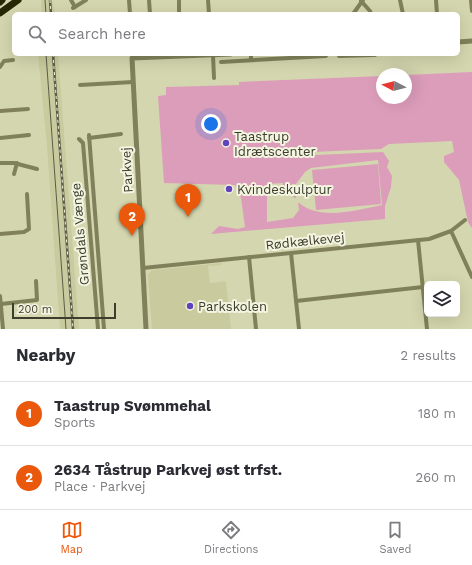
<!DOCTYPE html>
<meta charset="utf-8">
<style>
:root{--surface:#fff;--page:#f2f2f3;--text:#2b2b33;--muted:#7c7c81;--line:#e1e1e2;--accent:#ea580c}
body{margin:0;font-family:"Work Sans",sans-serif;background:var(--page);color:var(--text)}
.controls{position:absolute;right:12px;bottom:12px;display:grid;overflow:hidden;border-radius:6px;box-shadow:0 4px 16px #0002}
.controls button{width:36px;height:36px;display:grid;place-items:center;padding:0;border:0;border-bottom:1px solid var(--line);background:var(--surface);color:var(--text);font:20px sans-serif}
.compass{position:absolute;left:376px;top:68px;width:36px;height:36px;border-radius:50%;background:var(--surface);box-shadow:0 4px 16px #0002;rotate:277deg}
.scale{position:absolute;left:12px;bottom:10px;width:104px;box-sizing:border-box;padding-left:4px;border:2px solid #3c3d2d;border-top:0;font-size:11px;line-height:14px;white-space:nowrap;color:#3c3d2d;-webkit-text-stroke:3px #f4f5e1;paint-order:stroke}
.you{position:absolute;left:211px;top:124px;width:14px;height:14px;margin:-10px;border:3px solid #fff;border-radius:50%;background:#1a73e8;box-shadow:0 0 0 6px #1a73e833}
.badge{display:grid;place-items:center;width:26px;height:26px;border-radius:50%;background:var(--accent);color:#fff;font-size:13px;font-weight:700}
.pin{position:absolute;translate:-50% -33px;filter:drop-shadow(0 1px 2px #0008)}
.pin::after{content:'';position:absolute;top:21px;width:14px;height:12px;background:inherit;clip-path:polygon(0 0,100% 0,50% 100%)}
.list{margin:0;padding:0;list-style:none}
h2{display:flex;justify-content:space-between;align-items:center;height:52px;margin:0;padding:0 16px;font-size:17px}
h2 small{font-size:13px;font-weight:400;color:var(--muted)}
.list li{display:grid;grid-template-columns:26px 1fr auto;gap:12px;align-items:center;box-sizing:border-box;height:64px;padding:0 16px;border-top:1px solid var(--line)}
.list b{display:block;font-size:15px;white-space:nowrap}
.list p{margin:0;font-size:13px;white-space:nowrap;color:var(--muted)}
.list em{font-size:13px;font-style:normal;color:var(--muted)}
.icon{flex:none;width:22px;height:22px;fill:none;stroke:currentColor;stroke-width:2;stroke-linecap:round;stroke-linejoin:round}
.map{position:relative;flex:none;width:472px;height:329px;overflow:hidden}
.search{position:absolute;background:var(--surface);box-shadow:0 4px 16px #0002;left:12px;right:12px;top:12px;height:44px;display:flex;align-items:center;gap:10px;box-sizing:border-box;padding:0 14px;border-radius:6px;color:var(--muted);font-size:15px}
.sheet{height:180px;background:var(--surface)}
nav{display:flex;justify-content:space-around;align-items:center;box-sizing:border-box;height:56px;border-top:1px solid var(--line);background:var(--surface);font-size:11px;color:var(--muted)}
nav a{display:grid;justify-items:center;gap:2px}
nav .on{color:var(--accent)}
.map>svg:first-child{display:block}
.built{fill:#c9ca9d}
.green{fill:#dc9dba;fill-rule:evenodd}
.lines{fill:none;stroke-linecap:round;stroke-linejoin:round}
.minor{stroke:#80815a;stroke-width:4}
.tertiary{stroke:#80815a;stroke-width:5}
.motorway{stroke:#272705;stroke-width:7}
.tram{stroke:#5b5d48;stroke-width:1}
.rail-casing{stroke:#5b5d48;stroke-width:2.5}
.rail{stroke:#f4f5e1;stroke-width:1;stroke-dasharray:3;stroke-linecap:butt}
.poi-dot{fill:#6143bb;stroke:#f4f5e1;stroke-width:1.5}
.labels{text-anchor:middle;dominant-baseline:central;stroke-width:4;stroke-linejoin:round;paint-order:stroke}
.poi-label{font-size:13px;fill:#3c3d2d;stroke:#f4f5e1;text-anchor:start}
.street-label{font-size:13px;fill:#3c3d2d;stroke:#f4f5e1}
</style>
<div class="map">
<svg width="472" height="329" viewBox="0 0 472 329">
<rect width="100%" height="100%" fill="#d4d6af"/>
<g class="built">
<path d="M41,0H52L55,14H42Z"/>
<path d="M38,54H58L79,329H60L47,146Z"/>
<path d="M222,263L221,265L208,266L210,283L226,281L231,329H152L148,275L152,270Z"/>
</g>
<g class="green">
<path d="M472,72V228L468,222L459,180L444,162V156L454,152L452,141L389,144L381,149L312,152V154L316,155L383,152L389,161L387,167L392,176L391,187L385,206V219L211,234L219,226L238,229L245,227L241,198L235,185L164,183L158,96L166,95V87L239,85V82L382,76V98H406V75ZM378,160L382,205C357,210 321,221 299,203H298L299,210L293,218L267,222V184L283,183L282,188L290,191L294,198H296L295,190L291,188L292,184H296L305,172L311,168Z"/>
<path d="M378,164L381,204L316,210L312,170Z"/>
</g>
<g class="lines">
<g class="minor">
<path d="M71,0L75,7"/>
<path d="M129,0L130,14"/>
<path d="M149,0L150,14"/>
<path d="M179,0V14"/>
<path d="M208,0L209,14"/>
<path d="M400,0L403,14"/>
<path d="M436,0L437,14"/>
<path d="M471,0L472,11"/>
<path d="M361,1L370,11L371,14"/>
<path d="M73,8L86,0"/>
<path d="M353,14L363,0"/>
<path d="M251,54V60"/>
<path d="M339,54V56L375,55"/>
<path d="M213,55L214,78"/>
<path d="M221,62L326,56"/>
<path d="M0,67L4,61L13,60"/>
<path d="M80,85L133,82"/>
<path d="M0,111L28,109"/>
<path d="M89,135L104,329"/>
<path d="M0,138L29,135"/>
<path d="M89,138L121,134"/>
<path d="M79,139L83,143L98,329"/>
<path d="M0,163H14L37,169"/>
<path d="M14,174L17,163"/>
<path d="M451,231L472,277"/>
<path d="M0,234L24,232L29,229L27,194"/>
<path d="M418,240L427,329"/>
<path d="M291,253L299,329"/>
<path d="M249,257L256,329"/>
<path d="M143,268L429,239L451,231L465,220"/>
<path d="M0,296L3,329"/>
<path d="M296,301L423,287"/>
<path d="M1,304L37,300L36,281"/>
</g>
<g class="tertiary">
<path d="M458,42L472,41"/>
<path d="M146,329L132,58L231,54"/>
</g>
<g class="motorway">
<path d="M0,2L2,0"/>
<path d="M0,13L18,0"/>
</g>
<g class="tram">
<path d="M45,0L46,14"/>
<path d="M46,54L66,329"/>
</g>
<g class="rail-casing">
<g id="rail">
<path d="M50,0L51,14"/>
<path d="M53,54L73,329"/>
</g>
</g>
<use href="#rail" class="rail"/>
</g>
<g class="poi-dot">
<circle cx="226" cy="143" r="4"/>
<circle cx="229" cy="189" r="4"/>
<circle cx="190" cy="306" r="4"/>
</g>
<g class="labels">
<g class="poi-label">
<text x="234" y="136">Taastrup<tspan x="234" dy="15">Idrætscenter</tspan></text>
<text x="237" y="189">Kvindeskulptur</text>
<text x="198" y="306">Parkskolen</text>
</g>
<g class="street-label">
<text transform="translate(127 170) rotate(-93)">Parkvej</text>
<text transform="translate(80 234) rotate(-95)">Grøndals Vænge</text>
<text transform="translate(305 241) rotate(-6)">Rødkælkevej</text>
</g>
</g>
</svg>
<div class="controls">
<button><svg class="icon" aria-label="layers" viewBox="0 0 24 24"><path d="M12 4l9 5-9 5-9-5zM3 14l9 5 9-5"/></svg></button>
</div>
<svg class="compass" viewBox="-18 -18 36 36"><path d="M0-13l5 13h-10z" fill="#e53935"/><path d="M0 13l5-13h-10z" fill="#7c7c81"/></svg>
<div class="scale">200 m</div>
<div class="you"></div>
<div class="pin badge" style="left:188px;top:217px">1</div>
<div class="pin badge" style="left:132px;top:236px">2</div>
<div class="search"><svg class="icon" aria-label="search" viewBox="0 0 24 24"><circle cx="10" cy="10" r="6"/><path d="M15 15l6 6"/></svg>Search here</div>
</div>
<section class="sheet">
<h2>Nearby<small>2 results</small></h2>
<ul class="list">
<li><span class="badge">1</span><div><b>Taastrup Svømmehal</b><p>Sports</p></div><em>180 m</em></li>
<li><span class="badge">2</span><div><b>2634 Tåstrup Parkvej øst trfst.</b><p>Place · Parkvej</p></div><em>260 m</em></li>
</ul>
</section>
<nav>
<a class="on"><svg class="icon" aria-label="map" viewBox="0 0 24 24"><path d="M3 6l6-2 6 2 6-2v14l-6 2-6-2-6 2zM9 4v14M15 6v14"/></svg>Map</a>
<a><svg class="icon" aria-label="directions" viewBox="0 0 24 24"><path d="M12 3l9 9-9 9-9-9zM9 14v-3h6M13 9l2 2-2 2"/></svg>Directions</a>
<a><svg class="icon" aria-label="saved" viewBox="0 0 24 24"><path d="M7 4h10v16l-5-4-5 4z"/></svg>Saved</a>
</nav>
